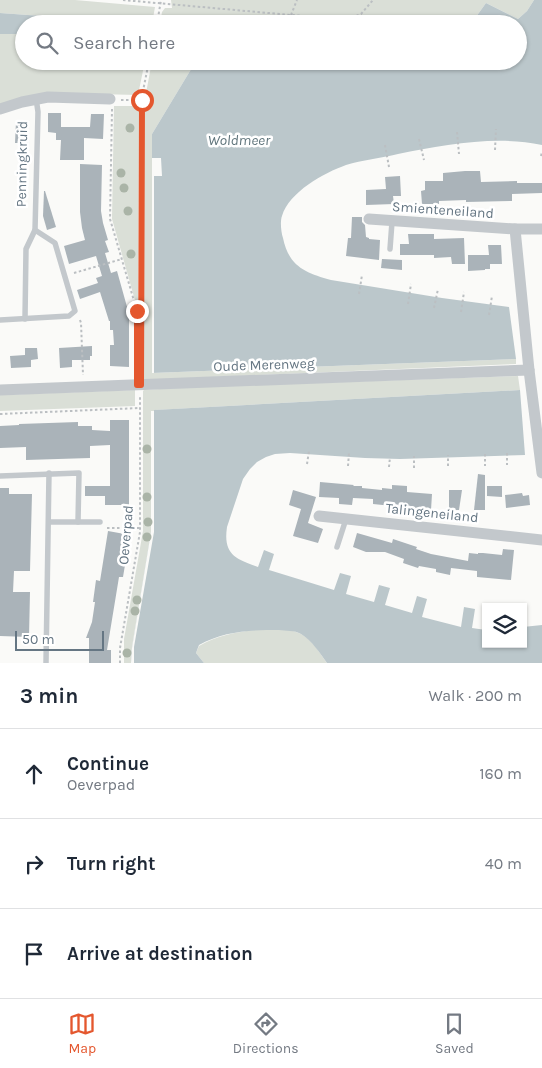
<!DOCTYPE html>
<meta charset="utf-8">
<style>
:root{--surface:#fff;--page:#f2f2f3;--text:#1f2937;--muted:#747a83;--line:#e0e1e3;--accent:#e4572e}
body{margin:0;font-family:Karla,sans-serif;background:var(--page);color:var(--text)}
.controls{position:absolute;right:15px;bottom:15px;display:grid;overflow:hidden;border-radius:0px;box-shadow:0 1px 4px #0004}
.controls button{width:45px;height:45px;display:grid;place-items:center;padding:0;border:0;border-bottom:1px solid var(--line);background:var(--surface);color:var(--text);font:25px sans-serif}
.scale{position:absolute;left:15px;bottom:12px;width:89px;box-sizing:border-box;padding-left:5px;border:2px solid #657683;border-top:0;font-size:14px;line-height:18px;white-space:nowrap;color:#657683;-webkit-text-stroke:4px #fff;paint-order:stroke}
.stop{position:absolute;width:15px;height:15px;margin:-11px;border:4px solid #e4572e;border-radius:50%;background:#fff}
.stop.end{background:#e4572e;border-color:#fff;box-shadow:0 1px 5px #0008}
.list{margin:0;padding:0;list-style:none}
h2{display:flex;justify-content:space-between;align-items:center;height:65px;margin:0;padding:0 20px;font-size:21px}
h2 small{font-size:16px;font-weight:400;color:var(--muted)}
.list li{display:grid;grid-template-columns:32px 1fr auto;gap:15px;align-items:center;box-sizing:border-box;height:90px;padding:0 20px;border-top:1px solid var(--line)}
.list b{display:block;font-size:19px;white-space:nowrap}
.list p{margin:0;font-size:16px;white-space:nowrap;color:var(--muted)}
.list em{font-size:16px;font-style:normal;color:var(--muted)}
.icon{flex:none;width:28px;height:28px;fill:none;stroke:currentColor;stroke-width:2;stroke-linecap:round;stroke-linejoin:round}
.map{position:relative;flex:none;width:542px;height:663px;overflow:hidden}
.search{position:absolute;background:var(--surface);box-shadow:0 1px 4px #0004;left:15px;right:15px;top:15px;height:55px;display:flex;align-items:center;gap:12px;box-sizing:border-box;padding:0 18px;border-radius:28px;color:var(--muted);font-size:19px}
.sheet{height:335px;background:var(--surface)}
nav{display:flex;justify-content:space-around;align-items:center;box-sizing:border-box;height:70px;border-top:1px solid var(--line);background:var(--surface);font-size:14px;color:var(--muted)}
nav a{display:grid;justify-items:center;gap:2px}
nav .on{color:var(--accent)}
.map>svg:first-child{display:block}
.green{fill:#dadfd7}
.water{fill:#bbc7cb}
.pier{fill:#fafaf8}
.building{fill:#aab3b9}
.lines{fill:none;stroke-linecap:round;stroke-linejoin:round}
.path{stroke:#bbbfc2;stroke-width:2;stroke-dasharray:2.5 2.5;stroke-linecap:butt}
.service{stroke:#c3c8cc;stroke-width:5.5}
.minor{stroke:#c3c8cc;stroke-width:11}
.tree{fill:#aab4a7}
.route{stroke:#e4572e;stroke-width:6}
.labels{text-anchor:middle;dominant-baseline:central;stroke-width:5;stroke-linejoin:round;paint-order:stroke}
.street-label{font-size:14px;fill:#657683;stroke:#fff}
.water-label{font-size:15px;font-style:italic;fill:#60757c;stroke:#fff}
</style>
<div class="map">
<svg width="542" height="663" viewBox="0 0 542 663">
<rect width="100%" height="100%" fill="#fafaf8"/>
<g class="green">
<path d="M0,0H75L155,7L152,24H129L125,22L0,13Z"/>
<path d="M171,0H534L527,11L518,19L486,3L473,21L469,24H160L162,12L165,8H172Z"/>
<path d="M0,34H24V61H145L138,95L52,93L0,105Z"/>
<path d="M152,61H196L152,134V373L516,359V364L143,380L144,104Z"/>
<path d="M114,106H139L138,311L112,219Z"/>
<path d="M518,376L520,390L155,410L154,411H151V532L132,647L131,663H124V639L143,531V391L144,390L192,387Z"/>
<path d="M135,390V406L0,411V395Z"/>
<path d="M255,630C266,630 286,628 296,632C310,636 319,652 327,663H204L196,653L199,646C216,636 236,632 255,630Z"/>
</g>
<g class="water">
<path d="M534,0H542V145C497,135 443,145 398,154C381,158 362,160 346,165C324,173 289,192 282,216C280,221 281,232 283,238C289,267 306,273 331,280L442,298L509,307L516,359L152,373V134L196,61H518V24H469L473,21L486,3L518,19L527,11Z"/>
<path d="M0,13L125,22L129,24H24V34H0Z"/>
<path d="M520,390L525,455L400,459L365,458L290,453L275,454L266,457L257,462L250,469L243,479L227,527C223,554 235,559 258,567L264,550L274,554L269,570L334,590L340,573L351,576L346,594L374,602L379,585L390,588L385,605L412,613L417,596L427,599L422,617L461,627L464,607L475,609L472,628L486,630V644H523V627L542,625V663H327C320,653 312,641 301,634C294,630 286,631 279,630C251,630 224,631 199,645L196,653L204,663H131L132,648L151,532V411H154V410Z"/>
</g>
<g class="pier">
<path d="M152,158H161L162,176H154V373H152Z"/>
<path d="M151,411H154V532L134,647V663H131L132,648L151,532Z"/>
</g>
<g class="building">
<path d="M48,113H61V127H90L91,114H104L103,139L84,138V160H60L61,140H56V133L48,132Z"/>
<path d="M16,122H28V143H15Z"/>
<path d="M80,164L102,165L101,211L103,223L108,240L105,241L109,252L105,253L111,273L117,271L129,314V367L110,366V345H114L113,330H110V321H109L100,292L80,299L77,290L98,283L96,278L102,276L96,256L69,264L64,246L85,240L82,228L80,212Z"/>
<path d="M465,171H480L481,182L517,181V183H542V193L512,194V201L466,202V200L439,201V204H422L421,191L425,190V181H443V173Z"/>
<path d="M400,176L401,196H393L394,204L366,205V190L386,189L385,177Z"/>
<path d="M44,191H45L56,227L47,230L43,216Z"/>
<path d="M352,217H362V222L365,225L366,237L369,238V239L380,240L379,260L346,256L348,238H351Z"/>
<path d="M408,234H434V239L464,238L465,264H452L451,257L434,258V255H400V244H409Z"/>
<path d="M488,245H501L502,264H490V269H485V270L468,271V255H489Z"/>
<path d="M382,259L402,260V270L381,268Z"/>
<path d="M92,346V356H90V360H72V367L60,368L59,348Z"/>
<path d="M25,348H37L38,359L31,360V367L11,368L10,356L25,355Z"/>
<path d="M110,420H129V505H105V496H85V486H110V445L90,446V458L26,460V447L0,448V426L19,425V424L78,422V426H92V430L110,431Z"/>
<path d="M478,474L485,475V510H474Z"/>
<path d="M320,482L354,485L353,486H362V488L382,490V488L392,489V485L407,486V492L432,494L431,510L373,504V499L353,498L352,505L339,504V498L319,497Z"/>
<path d="M487,486H502V497L487,496Z"/>
<path d="M0,488H9V494H32L30,571H14L13,592H30L29,637L0,636Z"/>
<path d="M293,490L316,497L308,523L323,529L318,543L293,536L301,509L289,505Z"/>
<path d="M449,490H462L459,510H449Z"/>
<path d="M522,493L523,496L529,495L530,505L506,508L505,495Z"/>
<path d="M108,531L130,535L123,577H119L107,650H111V663H89V638H86L92,622L95,602H93L96,580L100,581Z"/>
<path d="M357,533L392,543L393,539L417,547L416,549L431,554L468,561L469,553L478,554V553H483L502,555L503,549L514,550L511,580L477,577V571L451,568L450,575L436,572V569L419,566L418,568L403,563L404,559L385,552H366L353,547Z"/>
</g>
<g class="lines">
<g class="path">
<path d="M123,0L347,20L361,14L373,0"/>
<path d="M291,15L297,0"/>
<path d="M157,24L161,0"/>
<path d="M121,100H142"/>
<path d="M112,109L110,219L137,311L136,373"/>
<path d="M457,132L459,154"/>
<path d="M419,139L424,160"/>
<path d="M385,145L389,167"/>
<path d="M495,150L496,129"/>
<path d="M541,156L542,152"/>
<path d="M74,273L122,259"/>
<path d="M359,294L362,275"/>
<path d="M408,304L411,284"/>
<path d="M434,308L438,289"/>
<path d="M461,312L464,292"/>
<path d="M489,315L492,296"/>
<path d="M80,320L81,323L83,375"/>
<path d="M141,372V108L143,91L149,61"/>
<path d="M0,414L140,408"/>
<path d="M507,453V465"/>
<path d="M485,454V466"/>
<path d="M307,464L309,451"/>
<path d="M348,466L349,453"/>
<path d="M448,466V455"/>
<path d="M389,467L390,457"/>
<path d="M414,468V456"/>
<path d="M107,528H140"/>
<path d="M120,663V648L140,532V397"/>
</g>
<g class="service">
<path d="M390,249L392,222"/>
<path d="M25,319L26,249L35,230"/>
<path d="M0,320L69,316L75,311L55,243L35,230L38,112L36,98"/>
<path d="M0,476L79,473L78,522"/>
<path d="M49,522H100"/>
<path d="M337,547L346,519"/>
<path d="M46,663L49,473"/>
</g>
<g class="minor">
<path d="M0,109L22,102L48,97L110,99"/>
<path d="M369,219L515,229H542"/>
<path d="M515,229L529,370L542,473"/>
<path d="M0,390L529,370"/>
<path d="M319,516L542,540"/>
</g>
</g>
<g class="tree">
<circle cx="130" cy="128" r="4.5"/>
<circle cx="121" cy="173" r="4.5"/>
<circle cx="124" cy="188" r="4.5"/>
<circle cx="128" cy="211" r="4.5"/>
<circle cx="131" cy="254" r="4.5"/>
<circle cx="147" cy="449" r="4.5"/>
<circle cx="147" cy="497" r="4.5"/>
<circle cx="148" cy="522" r="4.5"/>
<circle cx="147" cy="537" r="4.5"/>
<circle cx="137" cy="600" r="4.5"/>
<circle cx="135" cy="611" r="4.5"/>
<circle cx="127" cy="653" r="4.5"/>
</g>
<g class="lines">
<path class="route" d="M137,311V385H141L142,100"/>
</g>
<g class="labels">
<g class="street-label">
<text transform="translate(22 164) rotate(-89)">Penningkruid</text>
<text transform="translate(443 210) rotate(4)">Smienteneiland</text>
<text transform="translate(264 365) rotate(-2)">Oude Merenweg</text>
<text transform="translate(432 513) rotate(6)">Talingeneiland</text>
<text transform="translate(126 535) rotate(-85)">Oeverpad</text>
</g>
<g class="water-label">
<text x="239" y="140">Woldmeer</text>
</g>
</g>
</svg>
<div class="controls">
<button><svg class="icon" aria-label="layers" viewBox="0 0 24 24"><path d="M12 4l9 5-9 5-9-5zM3 14l9 5 9-5"/></svg></button>
</div>
<div class="scale">50 m</div>
<div class="stop" style="left:142px;top:100px"></div>
<div class="stop end" style="left:137px;top:311px"></div>
<div class="search"><svg class="icon" aria-label="search" viewBox="0 0 24 24"><circle cx="10" cy="10" r="6"/><path d="M15 15l6 6"/></svg>Search here</div>
</div>
<section class="sheet">
<h2>3 min<small>Walk · 200 m</small></h2>
<ul class="list">
<li><svg class="icon" aria-label="ahead" viewBox="0 0 24 24"><path d="M12 20V5M6 11l6-6 6 6"/></svg><div><b>Continue</b><p>Oeverpad</p></div><em>160 m</em></li>
<li><svg class="icon" aria-label="right" viewBox="0 0 24 24"><path d="M7 20v-9h11M14 6l5 5-5 5"/></svg><div><b>Turn right</b></div><em>40 m</em></li>
<li><svg class="icon" aria-label="arrive" viewBox="0 0 24 24"><path d="M6 21V4h12l-3 4 3 4H6"/></svg><div><b>Arrive at destination</b></div></li>
</ul>
</section>
<nav>
<a class="on"><svg class="icon" aria-label="map" viewBox="0 0 24 24"><path d="M3 6l6-2 6 2 6-2v14l-6 2-6-2-6 2zM9 4v14M15 6v14"/></svg>Map</a>
<a><svg class="icon" aria-label="directions" viewBox="0 0 24 24"><path d="M12 3l9 9-9 9-9-9zM9 14v-3h6M13 9l2 2-2 2"/></svg>Directions</a>
<a><svg class="icon" aria-label="saved" viewBox="0 0 24 24"><path d="M7 4h10v16l-5-4-5 4z"/></svg>Saved</a>
</nav>
